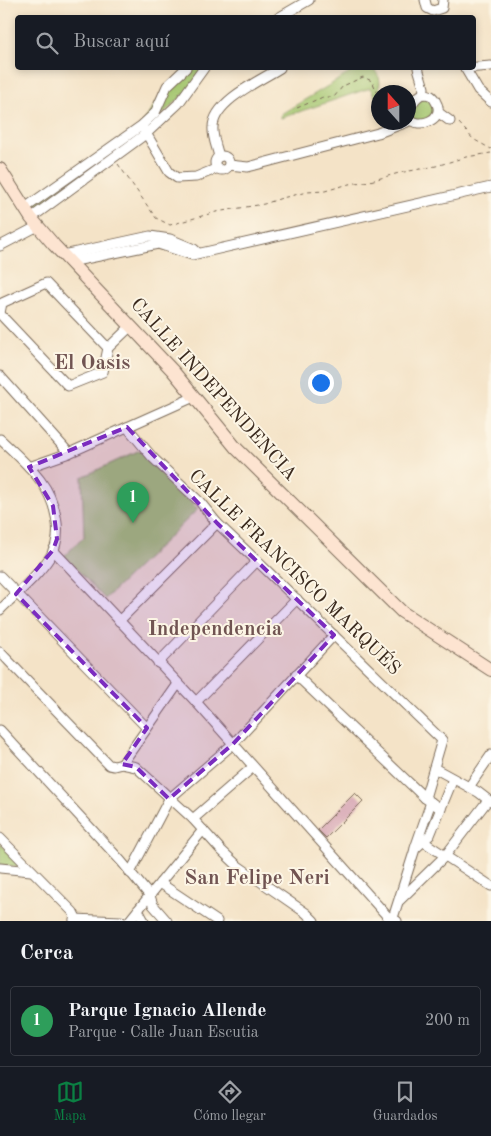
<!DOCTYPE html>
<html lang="es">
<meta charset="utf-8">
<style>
:root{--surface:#171b24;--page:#20242c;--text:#f1f3f6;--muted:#9ea1a6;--line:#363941;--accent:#0b8043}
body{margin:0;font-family:"Old Standard TT",serif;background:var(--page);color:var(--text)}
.compass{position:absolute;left:371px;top:85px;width:45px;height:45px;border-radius:50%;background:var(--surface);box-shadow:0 2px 8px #0003;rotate:339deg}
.you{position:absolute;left:320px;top:382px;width:18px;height:18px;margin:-12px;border:4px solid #fff;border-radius:50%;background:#1a73e8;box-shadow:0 0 0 8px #1a73e833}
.badge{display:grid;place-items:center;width:32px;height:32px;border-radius:50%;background:var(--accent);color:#fff;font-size:16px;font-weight:700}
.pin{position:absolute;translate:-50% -41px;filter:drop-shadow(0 1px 2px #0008)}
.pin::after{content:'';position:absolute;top:26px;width:18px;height:15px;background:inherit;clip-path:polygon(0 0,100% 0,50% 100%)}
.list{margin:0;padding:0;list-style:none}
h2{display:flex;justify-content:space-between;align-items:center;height:65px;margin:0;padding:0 20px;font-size:21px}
h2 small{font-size:16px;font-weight:400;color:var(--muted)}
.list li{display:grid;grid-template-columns:32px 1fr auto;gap:15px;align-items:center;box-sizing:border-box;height:70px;margin:0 10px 10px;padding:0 10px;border:1px solid var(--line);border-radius:5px}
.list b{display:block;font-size:19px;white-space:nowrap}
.list p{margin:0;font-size:16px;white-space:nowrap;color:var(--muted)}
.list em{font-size:16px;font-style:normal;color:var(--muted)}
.icon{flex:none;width:28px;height:28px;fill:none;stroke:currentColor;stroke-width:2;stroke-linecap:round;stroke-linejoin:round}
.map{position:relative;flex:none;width:491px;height:921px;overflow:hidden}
.search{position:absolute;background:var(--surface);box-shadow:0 2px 8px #0003;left:15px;right:15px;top:15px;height:55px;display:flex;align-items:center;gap:12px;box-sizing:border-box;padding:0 18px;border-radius:5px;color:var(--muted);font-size:19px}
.sheet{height:145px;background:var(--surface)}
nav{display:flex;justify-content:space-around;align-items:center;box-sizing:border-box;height:70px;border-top:1px solid var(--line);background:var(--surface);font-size:14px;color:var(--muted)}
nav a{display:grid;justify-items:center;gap:2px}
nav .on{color:var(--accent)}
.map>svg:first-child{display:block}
.green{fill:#a4c670;stroke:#707847}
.building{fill:#d5a3b2}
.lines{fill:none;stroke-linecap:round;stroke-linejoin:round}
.street-casing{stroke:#7c6b59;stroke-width:11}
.secondary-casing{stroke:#7c6b59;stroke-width:14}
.path{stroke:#7c6b59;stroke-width:1;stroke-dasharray:4 4;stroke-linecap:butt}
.street{stroke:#fff;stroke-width:9}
.secondary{stroke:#fde4d1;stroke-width:12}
.marked{fill:#7b2cbf;fill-opacity:0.2;stroke:#7b2cbf;stroke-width:4;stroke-dasharray:10 6;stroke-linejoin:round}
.labels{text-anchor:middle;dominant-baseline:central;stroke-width:4;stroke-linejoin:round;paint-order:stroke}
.street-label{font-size:19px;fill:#3b2a1e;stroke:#fcf5e5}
.quarter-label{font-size:21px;font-weight:bold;fill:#715452;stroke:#fcf5e5}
</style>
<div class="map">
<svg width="491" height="921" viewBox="0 0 491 921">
<rect width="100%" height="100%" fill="#fcf5e5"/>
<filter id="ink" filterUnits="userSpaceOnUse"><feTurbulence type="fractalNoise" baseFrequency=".02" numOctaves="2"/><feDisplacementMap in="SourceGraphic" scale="10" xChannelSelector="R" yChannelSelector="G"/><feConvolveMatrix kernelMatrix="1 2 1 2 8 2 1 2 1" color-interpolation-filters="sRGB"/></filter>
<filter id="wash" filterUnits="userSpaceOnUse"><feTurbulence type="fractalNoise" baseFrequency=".0096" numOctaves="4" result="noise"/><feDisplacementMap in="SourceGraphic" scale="20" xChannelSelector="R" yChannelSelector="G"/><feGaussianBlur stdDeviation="1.12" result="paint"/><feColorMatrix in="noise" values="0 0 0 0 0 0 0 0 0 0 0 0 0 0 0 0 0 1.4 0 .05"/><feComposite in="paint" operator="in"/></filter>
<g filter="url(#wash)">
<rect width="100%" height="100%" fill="#f4e3c7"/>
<g class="green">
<path d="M186,68H204L187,92L112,159L107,152L141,126L163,92Z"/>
<path d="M358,68H372C377,73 382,79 379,87L381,92H378V102L370,88L281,118V114Z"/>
<path d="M429,94L439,113L416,123L409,114L414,100Z"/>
<path d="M100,156L105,164L31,218L25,208Z"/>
<path d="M140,450L198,509L105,599L64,556L84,537L82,477Z"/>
<path d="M0,843L23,867L0,865Z"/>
</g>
<g id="blocks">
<path class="building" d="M355,793L363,801L326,838L318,830Z"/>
</g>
</g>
<g filter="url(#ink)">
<use href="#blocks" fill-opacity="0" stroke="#7c6b59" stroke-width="1"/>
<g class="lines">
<g class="street-casing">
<g id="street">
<path d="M425,0L427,8L433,11L442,8L443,0"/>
<path d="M278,18L309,0"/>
<path d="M418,68L424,88L423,94"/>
<path d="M465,68L478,90L491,102"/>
<path d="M465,68L491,66"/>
<path d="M423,94C430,94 433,96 436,102C446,119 419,130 408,118C409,109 414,97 423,94Z"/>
<path d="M439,113L450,121"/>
<path d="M143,128L169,172L177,178L196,177L218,168"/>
<circle cx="222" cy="163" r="7"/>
<path d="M219,157C217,147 212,137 213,127C214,101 261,80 280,68"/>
<path d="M229,165L248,167L378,133L407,122"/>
<path d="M25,208L141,126L155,113L167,86L186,68"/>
<path d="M31,218L147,133L178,104L204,68"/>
<path d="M0,246L38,226"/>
<path d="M63,255L150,236L170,239L194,249L198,253"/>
<path d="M70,262L158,244L192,255L491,187"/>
<path d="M0,313L2,303L46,283L108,348"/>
<path d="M0,314L68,386L103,372L108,348L131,326"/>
<path d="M0,376L69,453"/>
<path d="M127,427L153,458L200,502L217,523L257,561L442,740L425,798"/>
<path d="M0,439C14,452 29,465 40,480C55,500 65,535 50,557C37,577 17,593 0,610"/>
<path d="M29,467L69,453L194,397"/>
<path d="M53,550L196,702L388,917L397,921"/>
<path d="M0,576L147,728"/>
<path d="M119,621L217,523"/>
<path d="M0,652L109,765L114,766L122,764L136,767L193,819L221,850L238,866L306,913L314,921"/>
<path d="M158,663L257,561"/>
<path d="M296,675L425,798L441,809"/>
<path d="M196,702L297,599"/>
<path d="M0,730L121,861L150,896L153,905L167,921"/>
<path d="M122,764L178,684"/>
<path d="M434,768L478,792L491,802"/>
<path d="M469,787L491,755"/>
<path d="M193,819L253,767"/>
<path d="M0,838L73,912L75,916L74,921"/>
<path d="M424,842L491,886"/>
<path d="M415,848L431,802"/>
<path d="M0,868L31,871"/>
<path d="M130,873L169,799L233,744L334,635"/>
<path d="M160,883L217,921"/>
<path d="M400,900L445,856L488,800"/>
<path d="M138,910L144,921"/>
<path d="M74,919L121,921"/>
<path d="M129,921L203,830"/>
<path d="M392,921L415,849L430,835L453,779"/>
</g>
</g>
<g class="secondary-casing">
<path id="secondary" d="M0,169L31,218L54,245L173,371L236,448L402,612L491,670"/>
</g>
<g class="path">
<path d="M297,108L323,97H334L343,86L363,77L372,81L378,94"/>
<path d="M459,123L473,139L491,149"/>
<path d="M118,164L156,218L170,225L216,212L264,204L282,198L307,192L325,191L349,184L370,181L399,173L436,166L466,157L491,153"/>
</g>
<use href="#street" class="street"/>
<use href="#secondary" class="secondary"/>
</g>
</g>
<path class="marked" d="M127,427L217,523L334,635L233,744L169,799L136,767L122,764L147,728L16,594L53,550L57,539L53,506L29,467Z"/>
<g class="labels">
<g class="street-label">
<text transform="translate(213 390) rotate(48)">CALLE INDEPENDENCIA</text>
<text transform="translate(294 573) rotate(44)">CALLE FRANCISCO MARQUÉS</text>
</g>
<g class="quarter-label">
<text x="92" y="363">El Oasis</text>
<text x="215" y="629">Independencia</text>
<text x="257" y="878">San Felipe Neri</text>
</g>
</g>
</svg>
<svg class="compass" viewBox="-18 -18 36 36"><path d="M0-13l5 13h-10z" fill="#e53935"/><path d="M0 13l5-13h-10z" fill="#9ea1a6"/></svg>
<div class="you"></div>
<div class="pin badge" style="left:133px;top:523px;background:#2e9e5b">1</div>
<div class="search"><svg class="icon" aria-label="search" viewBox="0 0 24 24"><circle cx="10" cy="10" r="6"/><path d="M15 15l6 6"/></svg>Buscar aquí</div>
</div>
<section class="sheet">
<h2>Cerca<small></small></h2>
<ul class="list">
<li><span class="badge" style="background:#2e9e5b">1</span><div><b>Parque Ignacio Allende</b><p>Parque · Calle Juan Escutia</p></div><em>200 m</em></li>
</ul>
</section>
<nav>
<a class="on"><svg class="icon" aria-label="map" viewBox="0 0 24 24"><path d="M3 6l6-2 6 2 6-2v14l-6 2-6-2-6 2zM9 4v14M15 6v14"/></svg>Mapa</a>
<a><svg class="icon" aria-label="directions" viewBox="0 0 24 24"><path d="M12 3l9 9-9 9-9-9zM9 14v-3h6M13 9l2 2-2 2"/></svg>Cómo llegar</a>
<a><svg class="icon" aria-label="saved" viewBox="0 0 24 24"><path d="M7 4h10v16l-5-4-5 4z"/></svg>Guardados</a>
</nav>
